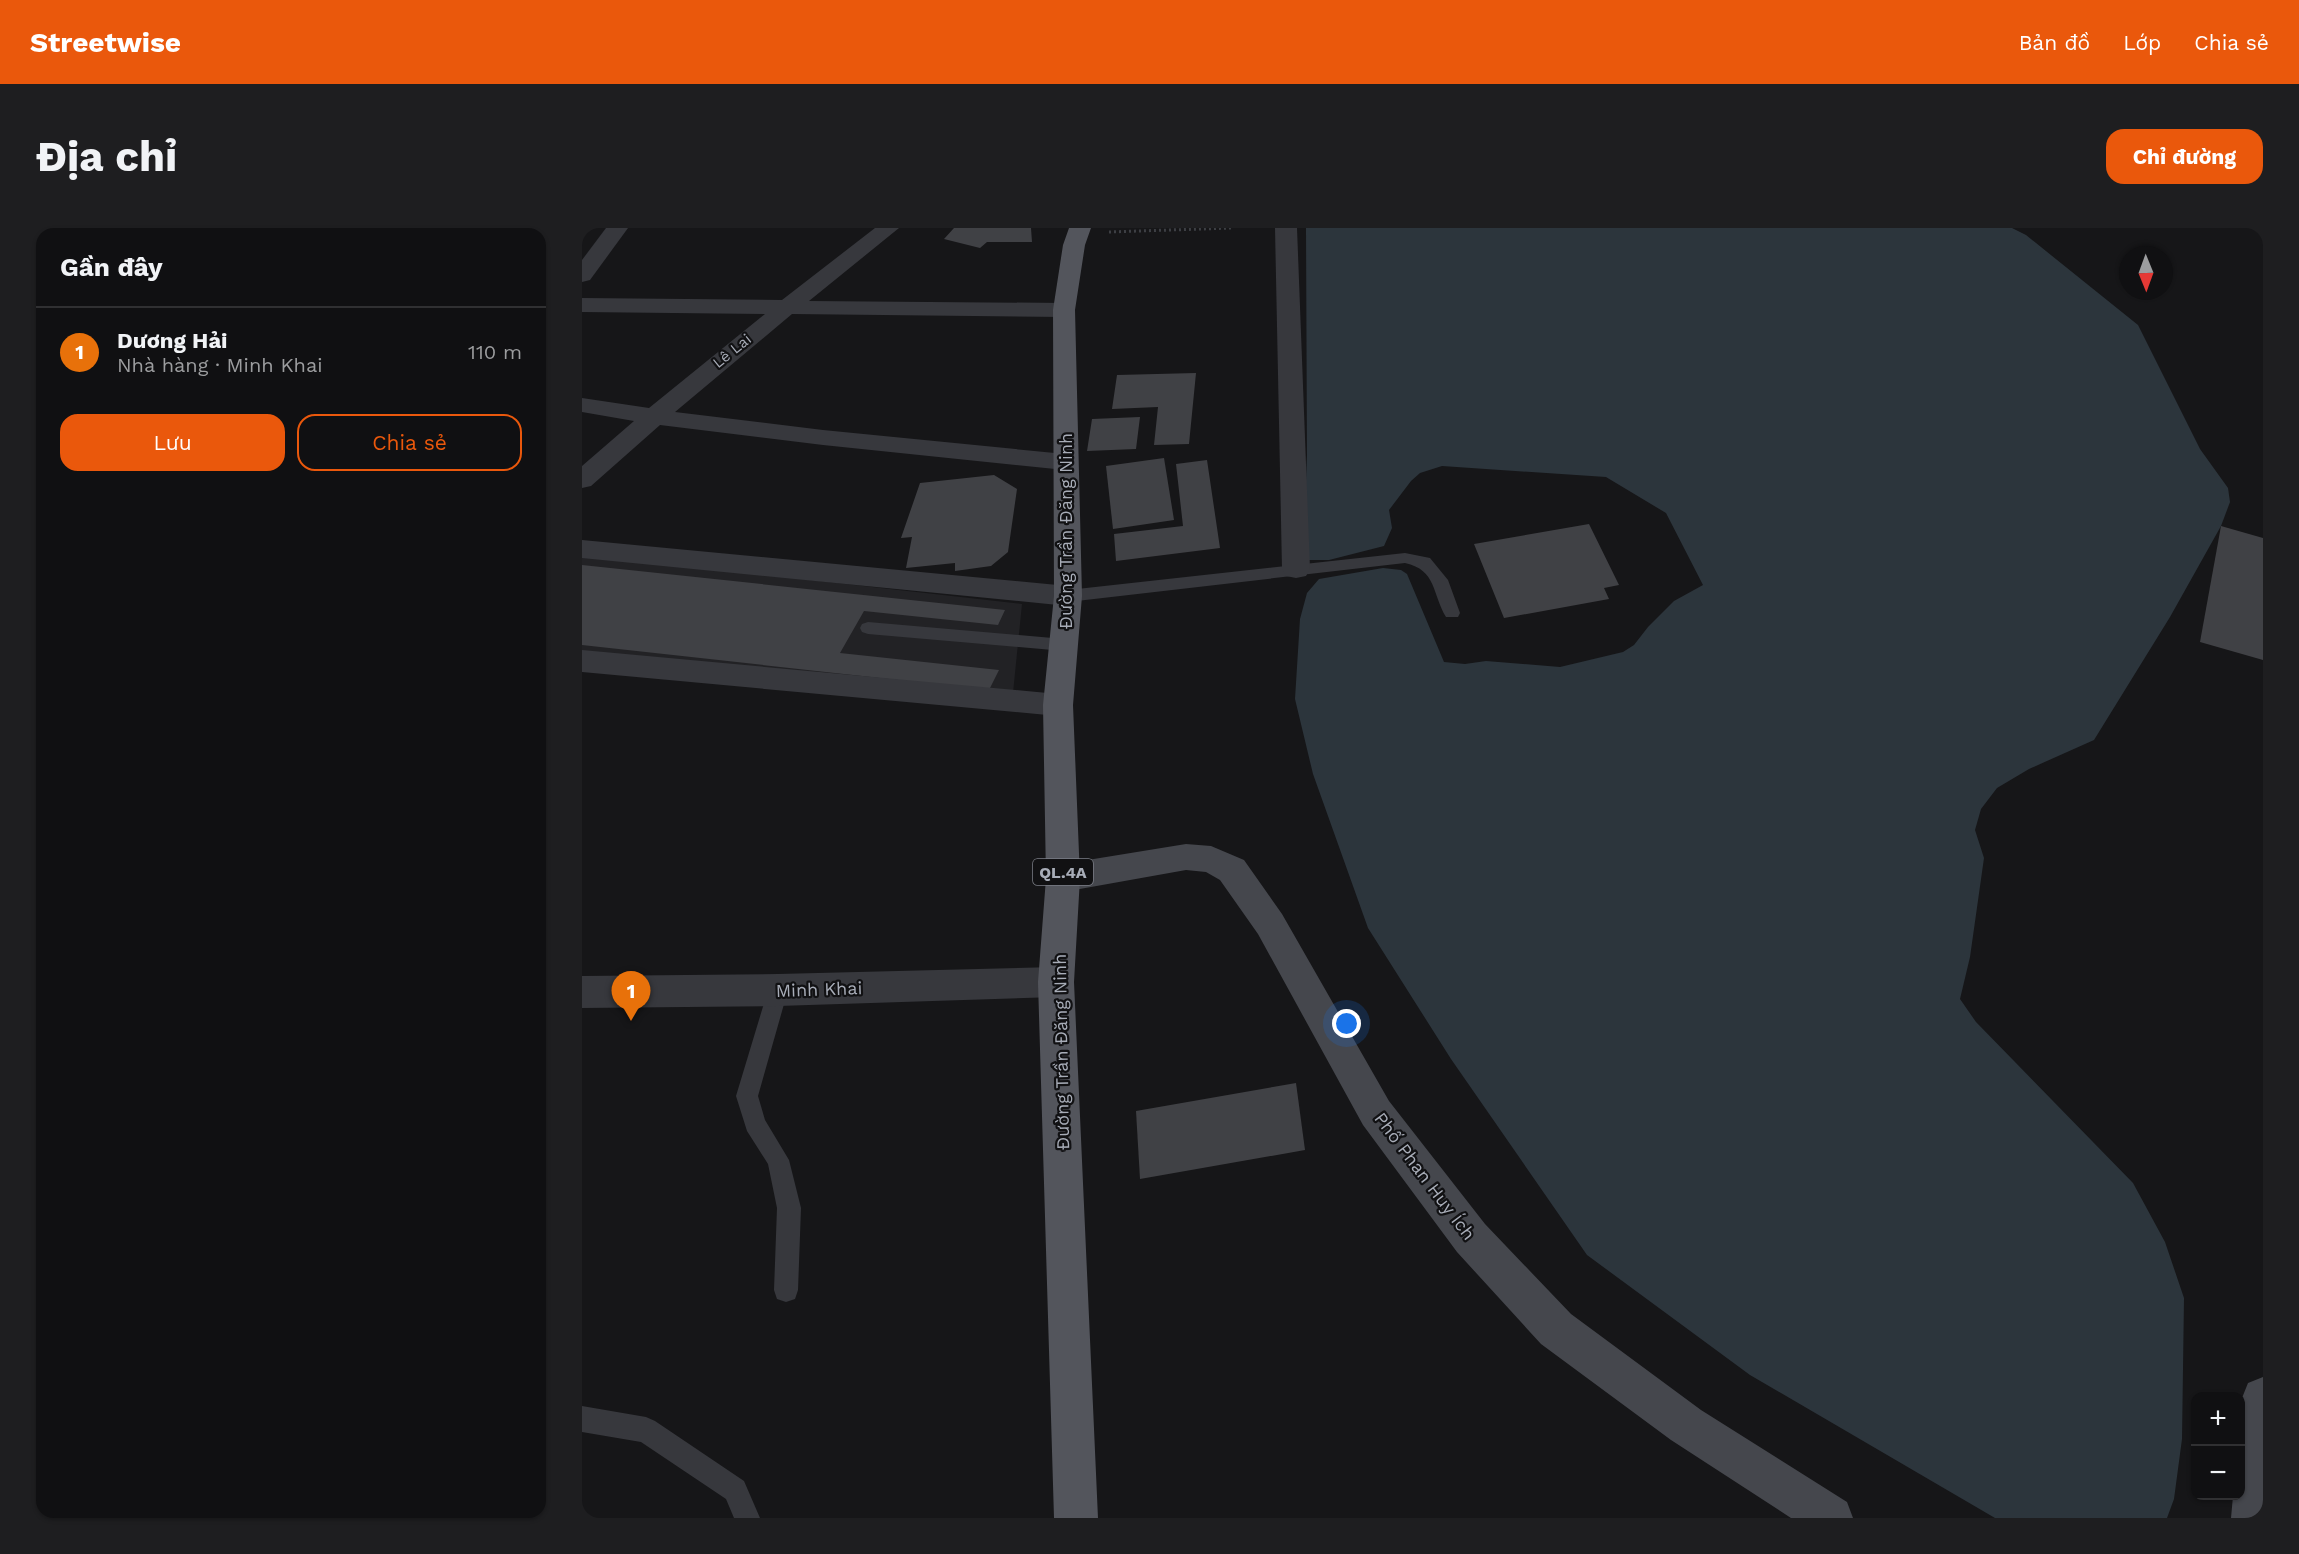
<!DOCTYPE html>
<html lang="vi">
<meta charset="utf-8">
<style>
:root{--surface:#101012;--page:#1e1e20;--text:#f1f3f6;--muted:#9c9d9f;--line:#303032;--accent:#ea580c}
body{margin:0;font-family:"Work Sans",sans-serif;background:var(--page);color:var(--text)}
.controls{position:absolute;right:18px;bottom:18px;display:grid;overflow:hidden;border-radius:12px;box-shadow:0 2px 4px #0004}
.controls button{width:54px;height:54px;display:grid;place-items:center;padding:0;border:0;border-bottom:2px solid var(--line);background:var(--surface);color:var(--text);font:30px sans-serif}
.compass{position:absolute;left:1537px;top:18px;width:54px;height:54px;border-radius:50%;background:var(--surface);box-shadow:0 2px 4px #0004;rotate:179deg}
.you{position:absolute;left:765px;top:796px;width:21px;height:21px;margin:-15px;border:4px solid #fff;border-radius:50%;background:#1a73e8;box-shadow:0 0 0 9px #1a73e833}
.badge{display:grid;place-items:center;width:39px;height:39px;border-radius:50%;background:var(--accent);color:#fff;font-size:20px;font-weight:700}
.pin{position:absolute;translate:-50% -50px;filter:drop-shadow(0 2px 3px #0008)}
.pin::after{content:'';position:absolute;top:32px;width:21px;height:18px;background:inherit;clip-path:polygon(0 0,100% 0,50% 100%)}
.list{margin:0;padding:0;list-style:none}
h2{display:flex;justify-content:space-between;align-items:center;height:78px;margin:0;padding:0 24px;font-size:26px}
h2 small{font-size:20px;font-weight:400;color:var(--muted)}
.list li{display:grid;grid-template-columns:39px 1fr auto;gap:18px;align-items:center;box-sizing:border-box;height:90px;padding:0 24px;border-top:2px solid var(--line)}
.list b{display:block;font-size:22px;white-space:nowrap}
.list p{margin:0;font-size:20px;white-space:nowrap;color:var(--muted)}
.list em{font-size:20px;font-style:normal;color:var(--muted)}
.actions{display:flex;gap:12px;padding:18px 24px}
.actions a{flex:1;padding:14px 0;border:2px solid var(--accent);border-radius:18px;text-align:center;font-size:21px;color:var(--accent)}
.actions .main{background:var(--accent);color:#fff}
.map{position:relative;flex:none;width:1681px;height:1290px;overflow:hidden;border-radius:18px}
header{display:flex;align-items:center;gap:36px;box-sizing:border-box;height:84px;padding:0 30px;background:var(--accent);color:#fff}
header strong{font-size:28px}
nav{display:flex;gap:33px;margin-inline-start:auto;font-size:21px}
.intro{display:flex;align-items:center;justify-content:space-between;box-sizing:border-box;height:144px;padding:0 36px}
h1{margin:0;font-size:42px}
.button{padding:15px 27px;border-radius:18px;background:var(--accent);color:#fff;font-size:21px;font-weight:700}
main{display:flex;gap:36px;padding:0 36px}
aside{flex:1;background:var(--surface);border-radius:18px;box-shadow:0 2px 4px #0004}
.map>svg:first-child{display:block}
.built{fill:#222225}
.water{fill:#2c353c}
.building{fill:#404145}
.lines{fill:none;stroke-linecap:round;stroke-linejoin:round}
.path{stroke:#3d3f44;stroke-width:3;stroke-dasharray:2 3;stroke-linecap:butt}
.lane{fill:#37383d;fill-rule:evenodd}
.street{fill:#37383d;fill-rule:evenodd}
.secondary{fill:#45474d;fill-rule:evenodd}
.primary{fill:#53555c;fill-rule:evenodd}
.labels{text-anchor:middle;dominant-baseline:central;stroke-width:4.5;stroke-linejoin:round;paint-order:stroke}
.far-street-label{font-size:15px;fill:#a8adb8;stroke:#111113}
.shield{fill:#111113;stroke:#7b7e86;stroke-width:1.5}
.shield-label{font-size:16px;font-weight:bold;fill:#a8adb8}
.street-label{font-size:18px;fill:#a8adb8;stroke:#111113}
</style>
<header>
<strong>Streetwise</strong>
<nav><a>Bản đồ</a><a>Lớp</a><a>Chia sẻ</a></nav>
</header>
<div class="intro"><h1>Địa chỉ</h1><a class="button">Chỉ đường</a></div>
<main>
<aside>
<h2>Gần đây<small></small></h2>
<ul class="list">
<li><span class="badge" style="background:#e8710a">1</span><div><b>Dương Hải</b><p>Nhà hàng · Minh Khai</p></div><em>110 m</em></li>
</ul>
<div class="actions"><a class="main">Lưu</a><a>Chia sẻ</a></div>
</aside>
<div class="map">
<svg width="1681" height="1290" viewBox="0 0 1681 1290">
<rect width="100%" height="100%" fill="#161618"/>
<path class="built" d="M0,326L440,376L431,465L0,423Z"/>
<path class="water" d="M724,0H1430L1444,7L1556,97L1618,221L1646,260L1648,274L1639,298L1588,389L1512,512L1447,541L1415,560L1399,581L1393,602L1402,630L1388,729L1378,771L1394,794L1551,955L1583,1014L1602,1070L1600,1211L1592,1271L1585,1290H1413L1168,1147L1005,1027L869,831L786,700L731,546L713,471L718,391L725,365L737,351L801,340L819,342L825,346L862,434L883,436L904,433L978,439L1041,424L1052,417L1066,399L1092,373L1121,357L1084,285L1024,249L860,238L838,245L829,253L807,282L810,300L802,318L747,332H721L725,227Z"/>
<g class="building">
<path d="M372,0H449L450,14H405L398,20L362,11Z"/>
<path d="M614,145L607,216L572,217L576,179L530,181L535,147Z"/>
<path d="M558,189L554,221L505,223L510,191Z"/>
<path d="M582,230L592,292L531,301L524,238Z"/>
<path d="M625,232L638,320L534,333L532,306L601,298L594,236Z"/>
<path d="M412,247L435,261L426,324L409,338L373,343V335L324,340L330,309L319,310L338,255Z"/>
<path d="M1007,296L1037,357L1022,360L1027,371L922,390L892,316Z"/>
<path d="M1639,298L1681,310V432L1618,414Z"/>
<path d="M0,337L423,382L416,397L282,383L258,425L417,442L407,462L0,417Z"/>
<path d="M714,855L723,922L558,951L554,883Z"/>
</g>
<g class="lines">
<path class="path" d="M527,4L649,0"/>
<g class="lane">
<path d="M823,325L848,330L866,352L878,385L876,389H864C850,366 855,342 823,335L486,374L480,372L478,368L480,364L486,362Z"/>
<path d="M286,394L482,411L488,413L491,417L488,421L482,423L286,406L280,404L278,400L280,396Z"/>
<path d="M196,753L203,756L206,762L176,868L183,892L207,932L219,980L216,1062L213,1071L204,1074L195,1071L192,1062L195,980L186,936L165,903L154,868L186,762L189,756Z"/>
<path d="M0,1178L64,1189L73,1193L162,1253L178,1290H152L144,1271L59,1214L0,1204Z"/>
</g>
<g class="street">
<path d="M24,0H46L8,52L0,54V32Z"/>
<path d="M293,0H317L227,73L482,75L490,77L493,82L490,87L482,89L210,86L93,184L241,202L483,226L492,228L496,234L492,240L483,242L241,217L78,197L9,258L0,260V238L52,193L0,184V170L67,180L183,86L0,84V70L200,72Z"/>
<path d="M693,0H715L728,341L724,348L714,350L704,348L700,341Z"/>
<path d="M0,312L486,358L496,361L500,368L496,375L486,378L0,330Z"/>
<path d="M0,422L476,466L487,469L491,477L487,485L476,488L0,444Z"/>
<path d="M474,739L486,743L492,754L486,765L474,769L196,778L0,780V748L196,746Z"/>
</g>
<g class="secondary">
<path d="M604,616L629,618L662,632L700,686L807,873L903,996L989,1086L1119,1182L1265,1274L1271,1290H1209L1089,1212L959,1116L875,1024L781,897L676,706L638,652L624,644L604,642L481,664L469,660L464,650L469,640L481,636Z"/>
<path d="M1681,1149V1290H1649L1651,1268H1658V1182L1660,1170L1666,1155Z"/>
</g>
<path class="primary" d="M487,0H509L503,17L493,82L500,368L491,477L498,650L492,754L516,1290H472L456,754L464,650L461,477L472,368L471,82L481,17Z"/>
</g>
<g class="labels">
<g class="far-street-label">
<text transform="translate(150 123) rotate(-39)">Lê Lai</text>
</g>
<rect class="shield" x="451" y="631" width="60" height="26" rx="4.5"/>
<g class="shield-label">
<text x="481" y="644">QL.4A</text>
</g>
<g class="street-label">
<text transform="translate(483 303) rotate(-90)">Đường Trần Đăng Ninh</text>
<text transform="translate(237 761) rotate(-2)">Minh Khai</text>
<text transform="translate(479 824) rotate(-91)">Đường Trần Đăng Ninh</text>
<text transform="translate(843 948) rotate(53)">Phố Phan Huy Ích</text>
</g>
</g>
</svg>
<div class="controls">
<button>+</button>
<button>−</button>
</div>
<svg class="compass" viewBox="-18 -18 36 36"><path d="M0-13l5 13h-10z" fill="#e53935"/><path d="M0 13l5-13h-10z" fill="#9c9d9f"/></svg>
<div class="you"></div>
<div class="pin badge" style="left:49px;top:793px;background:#e8710a">1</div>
</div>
</main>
